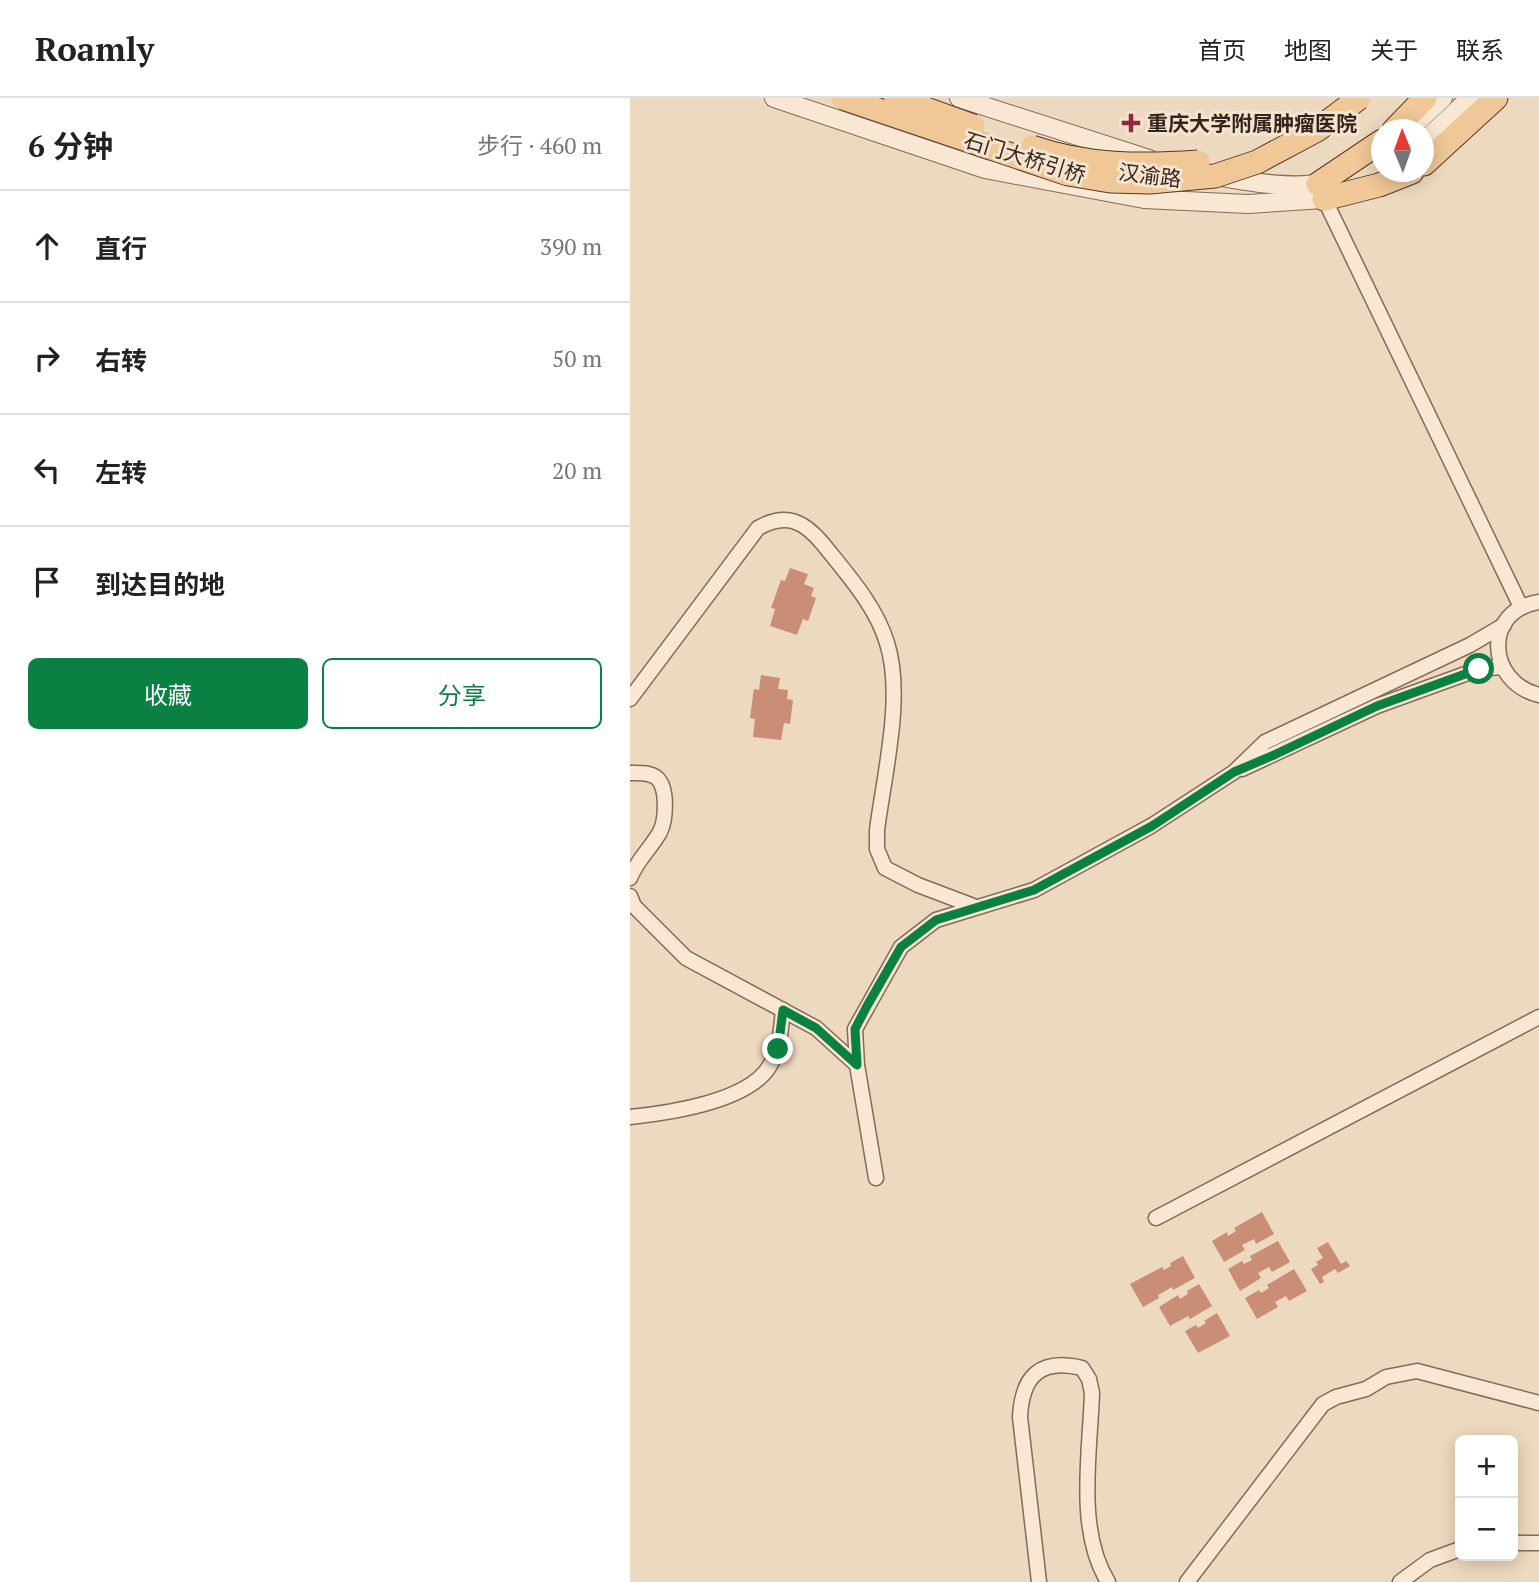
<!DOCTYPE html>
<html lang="zh">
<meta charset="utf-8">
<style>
:root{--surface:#fff;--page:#f2f2f2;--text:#222;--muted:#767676;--line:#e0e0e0;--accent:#0b8043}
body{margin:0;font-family:"PT Serif","Noto Sans SC",serif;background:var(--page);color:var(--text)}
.controls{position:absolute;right:21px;bottom:21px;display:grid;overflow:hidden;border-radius:10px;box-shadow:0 4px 18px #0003}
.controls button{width:63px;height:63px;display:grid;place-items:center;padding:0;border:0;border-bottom:2px solid var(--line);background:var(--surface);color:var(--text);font:35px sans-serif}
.compass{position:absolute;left:741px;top:21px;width:63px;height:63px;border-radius:50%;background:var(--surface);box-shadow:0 4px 18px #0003;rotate:359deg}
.stop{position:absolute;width:21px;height:21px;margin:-16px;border:5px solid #0b8043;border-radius:50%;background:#fff}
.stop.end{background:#0b8043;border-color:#fff;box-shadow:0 2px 7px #0008}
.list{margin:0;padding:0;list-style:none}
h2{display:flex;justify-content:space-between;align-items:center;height:91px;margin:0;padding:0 28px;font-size:30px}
h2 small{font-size:23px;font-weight:400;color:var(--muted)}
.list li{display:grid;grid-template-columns:46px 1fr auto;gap:21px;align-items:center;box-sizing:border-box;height:112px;padding:0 28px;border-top:2px solid var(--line)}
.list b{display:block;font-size:26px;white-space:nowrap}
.list em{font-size:23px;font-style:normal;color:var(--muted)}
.actions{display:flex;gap:14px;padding:21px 28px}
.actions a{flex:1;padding:16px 0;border:2px solid var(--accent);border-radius:10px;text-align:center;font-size:24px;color:var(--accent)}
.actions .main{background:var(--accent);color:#fff}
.icon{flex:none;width:38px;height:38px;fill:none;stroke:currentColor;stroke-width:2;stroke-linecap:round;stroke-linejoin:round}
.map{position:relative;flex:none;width:909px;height:1484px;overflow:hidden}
header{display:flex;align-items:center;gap:42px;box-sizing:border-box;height:98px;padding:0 35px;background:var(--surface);border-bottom:2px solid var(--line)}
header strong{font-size:33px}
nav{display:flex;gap:38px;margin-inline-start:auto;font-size:24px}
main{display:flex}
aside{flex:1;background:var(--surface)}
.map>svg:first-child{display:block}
.building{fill:#ca8d76}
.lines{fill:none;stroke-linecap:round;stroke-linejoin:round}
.minor-casing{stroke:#856a58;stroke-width:17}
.tertiary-casing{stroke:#856a58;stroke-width:20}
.primary-casing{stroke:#53392c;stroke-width:25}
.minor{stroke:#f8e7d2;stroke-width:14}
.tertiary{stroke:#f8e7d2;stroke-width:18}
.primary{stroke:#f0c897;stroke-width:23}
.primary-bridge-casing{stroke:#53392c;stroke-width:25;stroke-linecap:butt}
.primary-bridge{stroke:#f0c897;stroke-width:23}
.route{stroke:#0b8043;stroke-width:9}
.poi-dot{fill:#932938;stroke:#f4e4cf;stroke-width:2.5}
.labels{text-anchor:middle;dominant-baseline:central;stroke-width:6;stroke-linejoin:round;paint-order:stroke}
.poi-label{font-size:21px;font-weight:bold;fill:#35251c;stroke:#f4e4cf;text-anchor:start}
.street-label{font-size:21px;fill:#35251c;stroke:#f4e4cf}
</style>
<header>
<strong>Roamly</strong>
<nav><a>首页</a><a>地图</a><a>关于</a><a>联系</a></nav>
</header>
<main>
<aside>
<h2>6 分钟<small>步行 · 460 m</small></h2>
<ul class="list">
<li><svg class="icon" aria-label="ahead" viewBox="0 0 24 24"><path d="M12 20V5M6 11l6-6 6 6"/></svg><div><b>直行</b></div><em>390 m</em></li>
<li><svg class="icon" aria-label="right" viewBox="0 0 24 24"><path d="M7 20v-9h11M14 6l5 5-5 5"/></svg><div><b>右转</b></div><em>50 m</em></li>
<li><svg class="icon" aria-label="left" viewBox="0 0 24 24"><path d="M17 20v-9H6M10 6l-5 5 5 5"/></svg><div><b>左转</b></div><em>20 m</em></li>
<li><svg class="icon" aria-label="arrive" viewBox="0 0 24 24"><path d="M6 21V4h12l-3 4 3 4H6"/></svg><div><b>到达目的地</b></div></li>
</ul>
<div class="actions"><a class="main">收藏</a><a>分享</a></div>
</aside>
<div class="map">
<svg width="909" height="1484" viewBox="0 0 909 1484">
<rect width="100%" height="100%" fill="#edd9bf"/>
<g class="building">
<path d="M160,470L178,476L174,486L184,490L181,498L186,500L178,523L173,521L167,537L140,528L145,511L141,510L151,482L155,483Z"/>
<path d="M131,577L150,580L148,591L158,592L157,601L163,602L160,626L154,625L151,642L123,639L125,621L120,620L123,597L124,591L129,592Z"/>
<path d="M632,1114L644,1136L626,1146L624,1141L612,1147L615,1152L594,1164L582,1143L597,1134L598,1138L606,1133L604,1130Z"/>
<path d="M648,1143L660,1164L642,1174L639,1169L628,1175L631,1180L610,1193L598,1171L612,1163L614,1166L622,1162L620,1158Z"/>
<path d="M698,1144L711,1166L716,1163L720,1168L708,1175L705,1171L692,1179L694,1184L690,1186L681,1171L688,1167L686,1164L693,1160L687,1150Z"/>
<path d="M553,1158L565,1180L543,1192L542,1189L528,1197L529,1200L513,1209L500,1186L532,1169L534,1172L541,1168L540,1165Z"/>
<path d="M664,1171L677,1193L659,1203L656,1198L645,1204L648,1209L627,1221L615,1200L629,1192L631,1195L639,1190L637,1187Z"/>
<path d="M569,1186L582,1208L560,1221L558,1218L540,1228L529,1209L548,1197L550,1201L558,1196L557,1193Z"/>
<path d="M587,1215L600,1238L568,1255L555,1233L566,1227L568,1230L576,1225L574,1223Z"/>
</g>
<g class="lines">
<g class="minor-casing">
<g id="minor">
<path d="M691,94L891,509"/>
<path d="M909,504C853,512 856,584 909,597"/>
<path d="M0,601L128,430C156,414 174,423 193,446C217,476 246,508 257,545C274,598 254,677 247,732V751L255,770L288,787L346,809"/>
<path d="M612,671L747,608L849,571L871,569"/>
<path d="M0,675C8,675 20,674 27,680C38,690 36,722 30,734C21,750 7,762 0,780"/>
<path d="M0,798L4,808L56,860L186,930L227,967"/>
<path d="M0,1019C38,1015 117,1004 139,969C150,952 151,931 153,912"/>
<path d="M246,1080L227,967L225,931L271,849L306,822L404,792L521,728L604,674L635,644L840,547L874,527"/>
<path d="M526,1120L909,919"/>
<path d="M883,1445H909"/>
<path d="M409,1484L390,1319C392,1278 410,1260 452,1270L459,1281L462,1295C460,1355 446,1432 478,1484"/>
<path d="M557,1484L693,1306L706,1299L736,1291L756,1279L787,1273L909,1305"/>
<path d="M770,1484L800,1462L830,1451"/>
</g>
</g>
<g class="tertiary-casing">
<g id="tertiary">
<path d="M144,0L355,71L514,101L618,106L694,101L705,96"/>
<path d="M329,0L519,61"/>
<path d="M779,32L813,0"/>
<path d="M794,43L840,0"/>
<path d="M587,78C614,83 673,94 697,82"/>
</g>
</g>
<g class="primary-casing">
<g id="primary">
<path d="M764,32L795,0"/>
<path d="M794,66L866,0"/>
<path d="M688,86L752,43"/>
<path d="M694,101L749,87L782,74"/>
</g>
</g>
<use href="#minor" class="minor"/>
<use href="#tertiary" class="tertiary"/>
<use href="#primary" class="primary"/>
<g class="primary-bridge-casing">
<g id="primary-bridge">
<path d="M213,0L438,76L480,83L520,84L585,78L627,64L687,32L729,0"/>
<path d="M266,0L343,28"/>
<path d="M402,49C456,68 512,68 568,64"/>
</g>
</g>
<use href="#primary-bridge" class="primary-bridge"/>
</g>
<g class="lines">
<path class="route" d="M148,951L153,912L186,930L227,967L225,931L237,908L271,849L306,822L404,792L522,728L604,674L644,657L747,608L849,571"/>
</g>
<path class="poi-dot" d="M497.5 14.5h7v7h7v7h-7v7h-7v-7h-7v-7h7z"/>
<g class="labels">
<g class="poi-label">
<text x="517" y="25">重庆大学附属肿瘤医院</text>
</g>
<g class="street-label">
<text transform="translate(395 59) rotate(17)">石门大桥引桥</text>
<text transform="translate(520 77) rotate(7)">汉渝路</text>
</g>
</g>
</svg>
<div class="controls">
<button>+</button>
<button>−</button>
</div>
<svg class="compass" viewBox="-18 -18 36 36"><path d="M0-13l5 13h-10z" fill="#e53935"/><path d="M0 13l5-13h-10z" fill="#767676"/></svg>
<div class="stop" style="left:849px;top:571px"></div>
<div class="stop end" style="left:148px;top:951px"></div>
</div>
</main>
